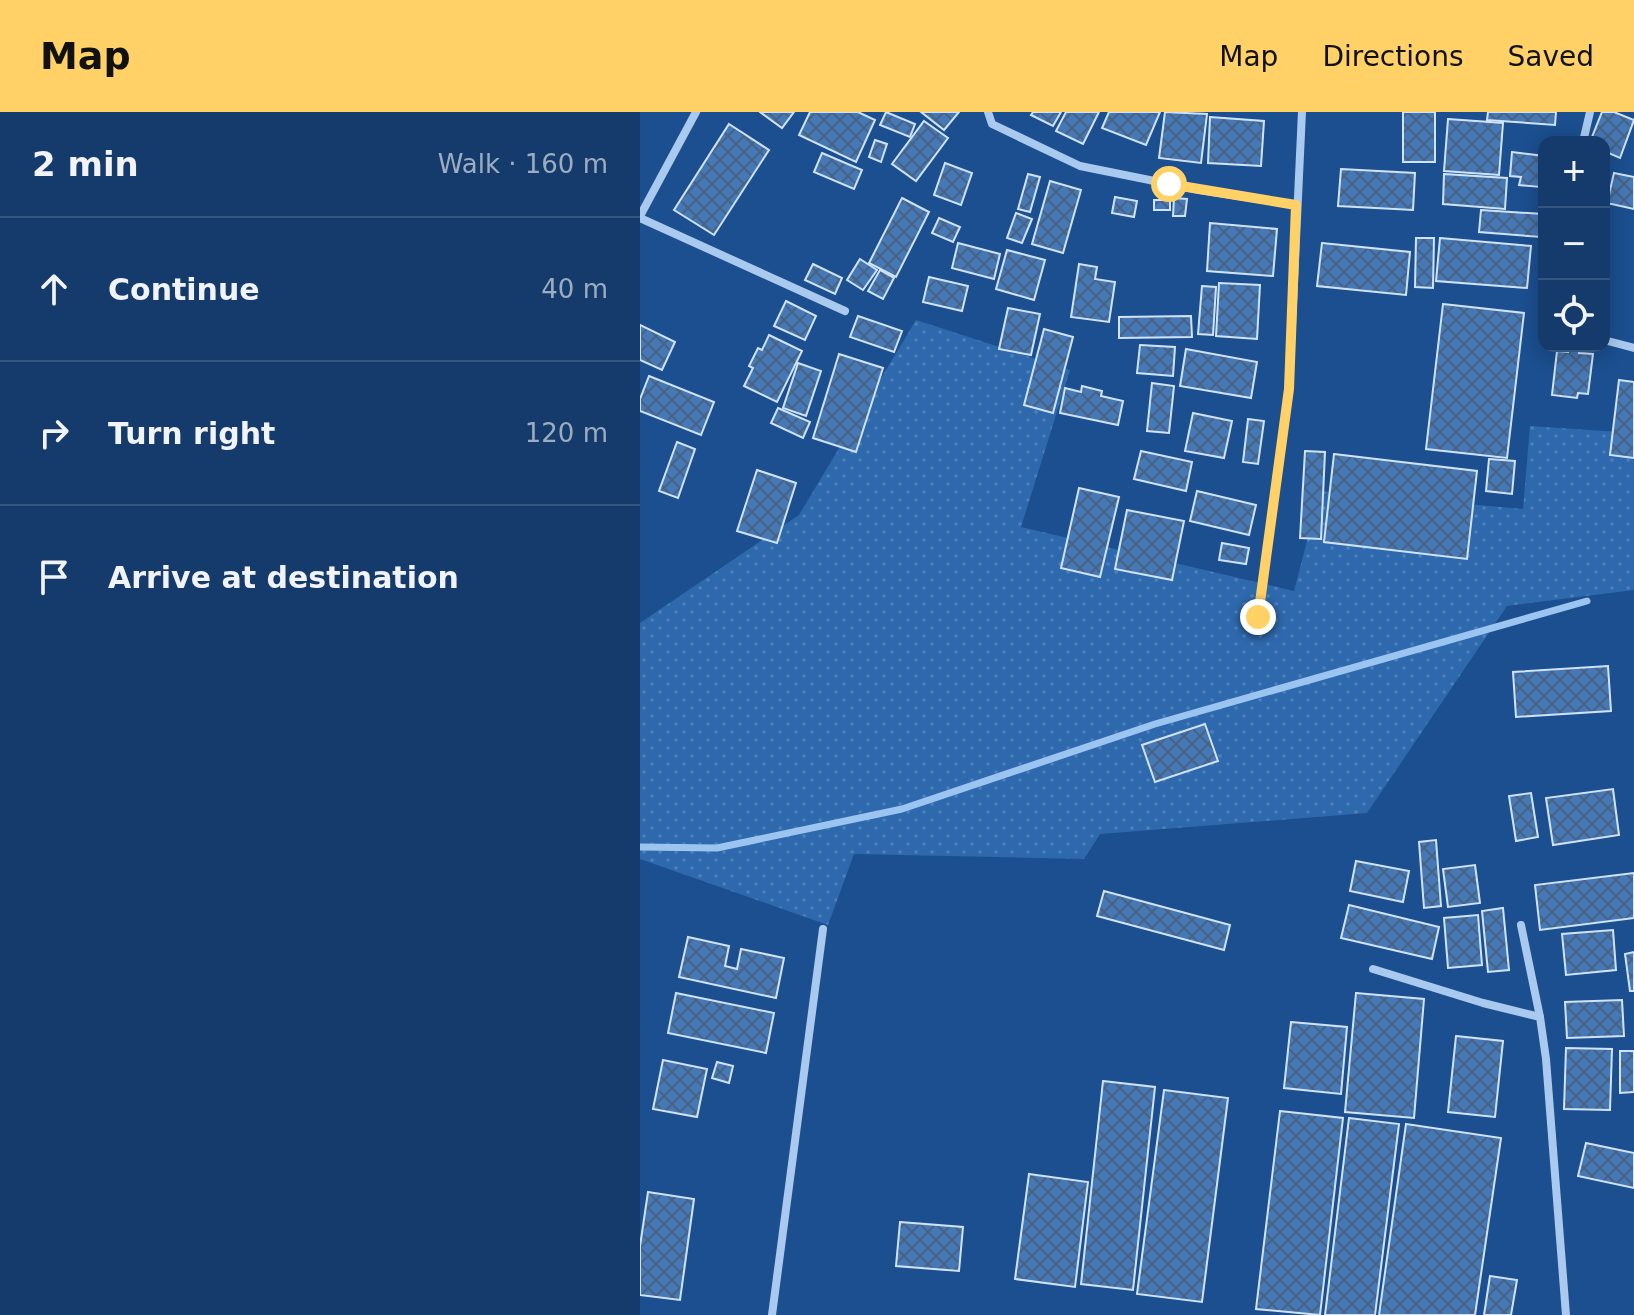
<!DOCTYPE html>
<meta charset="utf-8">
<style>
:root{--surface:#143b6b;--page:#1d4271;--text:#f1f3f6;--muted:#9dadc1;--line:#33557e;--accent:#ffd166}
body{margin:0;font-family:"DejaVu Sans",sans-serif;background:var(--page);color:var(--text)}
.controls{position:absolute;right:24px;top:24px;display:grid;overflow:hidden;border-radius:16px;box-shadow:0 4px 20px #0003}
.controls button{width:72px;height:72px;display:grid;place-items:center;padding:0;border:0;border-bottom:2px solid var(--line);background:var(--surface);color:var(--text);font:40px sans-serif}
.stop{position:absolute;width:24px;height:24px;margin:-18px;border:6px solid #ffd166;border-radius:50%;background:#fff}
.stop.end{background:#ffd166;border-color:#fff;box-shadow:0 2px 8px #0008}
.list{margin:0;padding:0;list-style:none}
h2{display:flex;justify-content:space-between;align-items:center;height:104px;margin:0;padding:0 32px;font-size:34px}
h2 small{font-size:26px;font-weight:400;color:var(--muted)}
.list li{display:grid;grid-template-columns:52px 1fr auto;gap:24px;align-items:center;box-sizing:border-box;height:144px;padding:0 32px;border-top:2px solid var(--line)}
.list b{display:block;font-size:30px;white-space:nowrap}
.list em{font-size:26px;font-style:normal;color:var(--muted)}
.icon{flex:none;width:44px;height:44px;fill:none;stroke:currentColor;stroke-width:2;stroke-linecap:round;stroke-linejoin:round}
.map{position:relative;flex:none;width:994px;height:1203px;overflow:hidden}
header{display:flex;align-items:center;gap:48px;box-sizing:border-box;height:112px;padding:0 40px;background:var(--accent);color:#111}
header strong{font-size:38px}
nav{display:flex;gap:44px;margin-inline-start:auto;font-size:28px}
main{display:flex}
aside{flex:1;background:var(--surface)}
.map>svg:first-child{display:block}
.grass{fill:url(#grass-dots)}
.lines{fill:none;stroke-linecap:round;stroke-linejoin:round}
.stream{stroke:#9cc4f0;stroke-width:7}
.building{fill:url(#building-cross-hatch);stroke:#cfe3fa;stroke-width:2}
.minor{stroke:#a9c9ee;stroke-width:8}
.route{stroke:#ffd166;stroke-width:10}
</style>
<header>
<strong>Map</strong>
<nav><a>Map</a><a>Directions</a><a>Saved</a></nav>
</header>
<main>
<aside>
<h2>2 min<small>Walk · 160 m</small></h2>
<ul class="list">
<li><svg class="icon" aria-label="ahead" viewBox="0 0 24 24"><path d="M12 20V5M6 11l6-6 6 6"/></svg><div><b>Continue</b></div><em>40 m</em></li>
<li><svg class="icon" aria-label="right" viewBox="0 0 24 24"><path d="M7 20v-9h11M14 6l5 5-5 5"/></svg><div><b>Turn right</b></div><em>120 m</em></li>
<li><svg class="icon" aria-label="arrive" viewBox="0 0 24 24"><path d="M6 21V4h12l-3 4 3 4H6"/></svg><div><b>Arrive at destination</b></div></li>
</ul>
</aside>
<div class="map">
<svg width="994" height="1203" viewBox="0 0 994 1203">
<defs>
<pattern id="grass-dots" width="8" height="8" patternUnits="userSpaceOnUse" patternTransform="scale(2)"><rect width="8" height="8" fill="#2e69ad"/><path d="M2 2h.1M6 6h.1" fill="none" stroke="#4d80b9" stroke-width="1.8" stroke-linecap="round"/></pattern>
<pattern id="building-cross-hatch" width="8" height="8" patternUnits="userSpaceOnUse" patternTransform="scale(2)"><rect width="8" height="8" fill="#4478b7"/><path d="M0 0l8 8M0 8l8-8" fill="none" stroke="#486282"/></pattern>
</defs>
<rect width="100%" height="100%" fill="#1b4f8f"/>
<path class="grass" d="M276,208L430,258L381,415L654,479L680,379L883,397L890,314L994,321V478L867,494L727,701L460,722L444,747L214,742L188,813L0,747V511L159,403Z"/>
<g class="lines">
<path class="stream" d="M0,735L77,736L262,697L515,612L947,489"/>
</g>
<g class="building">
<path d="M120,0H154L142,16Z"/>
<path d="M170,0H218L235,8L216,50L159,23Z"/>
<path d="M246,0L275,12L270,25L240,13Z"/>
<path d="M281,0H319L304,18Z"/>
<path d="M393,0H421L413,14L391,3Z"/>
<path d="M426,0H459L443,32L416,19Z"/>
<path d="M469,0H520L506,33L462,16Z"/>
<path d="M525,0L567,2L561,51L519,46Z"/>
<rect x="763" y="0" width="32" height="50"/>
<path d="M848,0H916L915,13L847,8Z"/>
<path d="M962,0H974L994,8L980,46L964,39V30H950Z"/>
<path d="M570,5L624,9L621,54L568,51Z"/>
<path d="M808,7L863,11L859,63L804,59Z"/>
<path d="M284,9L308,26L276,69L252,52Z"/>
<path d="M89,12L129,38L74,123L34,98Z"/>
<path d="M235,28L247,32L241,50L229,45Z"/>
<path d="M872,40L904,44V68H902L901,75L879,73L881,65L870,64Z"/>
<path d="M182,41L222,58L214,77L174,60Z"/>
<path d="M305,51L332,61L321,93L294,83Z"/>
<path d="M701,57L775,61L773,98L698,94Z"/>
<path d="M974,61L994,65V97L967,91Z"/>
<path d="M388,62L400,65L390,100L378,97Z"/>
<path d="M804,62L867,66L865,97L803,92Z"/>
<path d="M410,69L441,78L423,141L392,132Z"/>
<path d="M475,85L497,89L494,105L472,101Z"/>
<path d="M262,86L289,100L256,165L229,151Z"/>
<path d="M534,86L547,87L545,104H533Z"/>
<rect x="514" y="88" width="16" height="10"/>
<path d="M841,98L903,102L901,125L839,120Z"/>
<path d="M376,101L392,107L382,131L367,126Z"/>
<path d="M299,106L320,115L313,130L292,121Z"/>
<path d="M570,111L637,117L633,164L567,159Z"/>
<path d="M776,126H794L793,176L775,175Z"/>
<path d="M800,126L891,134L887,176L796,169Z"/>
<path d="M318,131L360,142L354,167L312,156Z"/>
<path d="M682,131L770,140L766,183L677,174Z"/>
<path d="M367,138L405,148L394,188L356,177Z"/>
<path d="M220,147L237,158L223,178L207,168Z"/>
<path d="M173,152L202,166L195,182L165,168Z"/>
<path d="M439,152L457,155L455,167L475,170L469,210L431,205Z"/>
<path d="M240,158L254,166L243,187L228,179Z"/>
<path d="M289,165L328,174L322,199L283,190Z"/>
<path d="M579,171L620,173L617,227L576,224Z"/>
<path d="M562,174L576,175L573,223L558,222Z"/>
<path d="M146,189L176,204L165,228L134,214Z"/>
<path d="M803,192L884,201L867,346L786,337Z"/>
<path d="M368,196L400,202L391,243L359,237Z"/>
<path d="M218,204L262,219L254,240L210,225Z"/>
<path d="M551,204L552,225L479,226V205Z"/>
<path d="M0,213L35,230L22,258L0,248Z"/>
<path d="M404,217L433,225L413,301L384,293Z"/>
<path d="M129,223L162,239L137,290L104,274L113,256L109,254L118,236L122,238Z"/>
<path d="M500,233L535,235L533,264L497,261Z"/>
<path d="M928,235L939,236V241L953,242L948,282L938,281L937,286L912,283L917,239L928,240Z"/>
<path d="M546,237L617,250L611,286L540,274Z"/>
<path d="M199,242L243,256L216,340L173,326Z"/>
<path d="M158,251L181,259L166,304L143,296Z"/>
<path d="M9,264L74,290L61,323L0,299V287Z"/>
<path d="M979,268L994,270V346L970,343Z"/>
<path d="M512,271L534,274L529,321L507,319Z"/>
<path d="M442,274L462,279L461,284L483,289L478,313L420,301L425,276L441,280Z"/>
<path d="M138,296L170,310L163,326L131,311Z"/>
<path d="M553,301L592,309L584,346L545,339Z"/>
<path d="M608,307L624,309L618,352L603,350Z"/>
<path d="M37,330L55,337L38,386L19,379Z"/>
<path d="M501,339L552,350L546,379L494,367Z"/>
<path d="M665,339L685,340L681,427L660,426Z"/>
<path d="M694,342L837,359L827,447L684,430Z"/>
<path d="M849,347L875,349L872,382L846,379Z"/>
<path d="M117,358L156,371L137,431L97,419Z"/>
<path d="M439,376L479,385L460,465L421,456Z"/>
<path d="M557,379L616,393L609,423L550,409Z"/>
<path d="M487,398L544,409L532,468L475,457Z"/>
<path d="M582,431L609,436L606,452L579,448Z"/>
<path d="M968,554L971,599L876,605L873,560Z"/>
<path d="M565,612L578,649L515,670L502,633Z"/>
<path d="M973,677L979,723L913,733L906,686Z"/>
<path d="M891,681L898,725L876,729L869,684Z"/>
<path d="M796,728L801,794L784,796L779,730Z"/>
<path d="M716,749L769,759L763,790L710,779Z"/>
<path d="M835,753L840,791L808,795L803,757Z"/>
<path d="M994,761V806L900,818L895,773Z"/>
<path d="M464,779L590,813L584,838L457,804Z"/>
<path d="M709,793L799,815L792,847L701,826Z"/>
<path d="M863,796L869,858L848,860L842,799Z"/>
<path d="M838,803L842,853L808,856L804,806Z"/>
<path d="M973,818L976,858L926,863L922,822Z"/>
<path d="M48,825L89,834L85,854L97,857L101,837L144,846L136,886L39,865Z"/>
<path d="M994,840V879H990L985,842Z"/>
<path d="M36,881L134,901L126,941L28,921Z"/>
<path d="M716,881L784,887L774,1006L705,1000Z"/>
<path d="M982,888L984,924L927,926L925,890Z"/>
<path d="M651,910L707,915L701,982L644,976Z"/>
<path d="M816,924L863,929L855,1005L808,1000Z"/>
<path d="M926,936L972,937L970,998L924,997Z"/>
<path d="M980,939H994V980L980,981Z"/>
<path d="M23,948L67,957L57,1005L13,997Z"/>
<path d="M77,950L93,954L89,971L72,966Z"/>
<path d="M463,969L515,975L493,1178L441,1172Z"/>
<path d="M524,978L588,986L562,1190L497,1182Z"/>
<path d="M640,999L703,1006L680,1203L616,1197Z"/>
<path d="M709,1006L759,1012L735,1203H685Z"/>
<path d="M766,1012L861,1026L835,1203H739Z"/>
<path d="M946,1031L994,1041V1076L938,1064Z"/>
<path d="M389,1062L448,1070L435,1175L375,1167Z"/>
<path d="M8,1080L54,1087L40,1188L0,1183V1134Z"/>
<path d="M260,1110L323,1115L319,1159L256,1154Z"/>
<path d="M850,1164L877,1168L871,1203H844Z"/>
</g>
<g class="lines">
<g class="minor">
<path d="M348,0L352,12L440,54L559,78L656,93"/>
<path d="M943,30L950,0"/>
<path d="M0,104L56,0"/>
<path d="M0,106L205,199"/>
<path d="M964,228L994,236"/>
<path d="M618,505L649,277L662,0"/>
<path d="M881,813L900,905"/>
<path d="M733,857L843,891L900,905L906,947L926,1203"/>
<path d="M132,1203L183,817"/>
</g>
</g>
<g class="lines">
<path class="route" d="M529,72L656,93L649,277L618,505"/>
</g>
</svg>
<div class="controls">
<button>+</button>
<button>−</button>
<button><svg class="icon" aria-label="locate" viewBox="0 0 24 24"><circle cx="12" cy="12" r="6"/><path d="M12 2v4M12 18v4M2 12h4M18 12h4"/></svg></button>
</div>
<div class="stop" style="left:529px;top:72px"></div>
<div class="stop end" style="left:618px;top:505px"></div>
</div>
</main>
